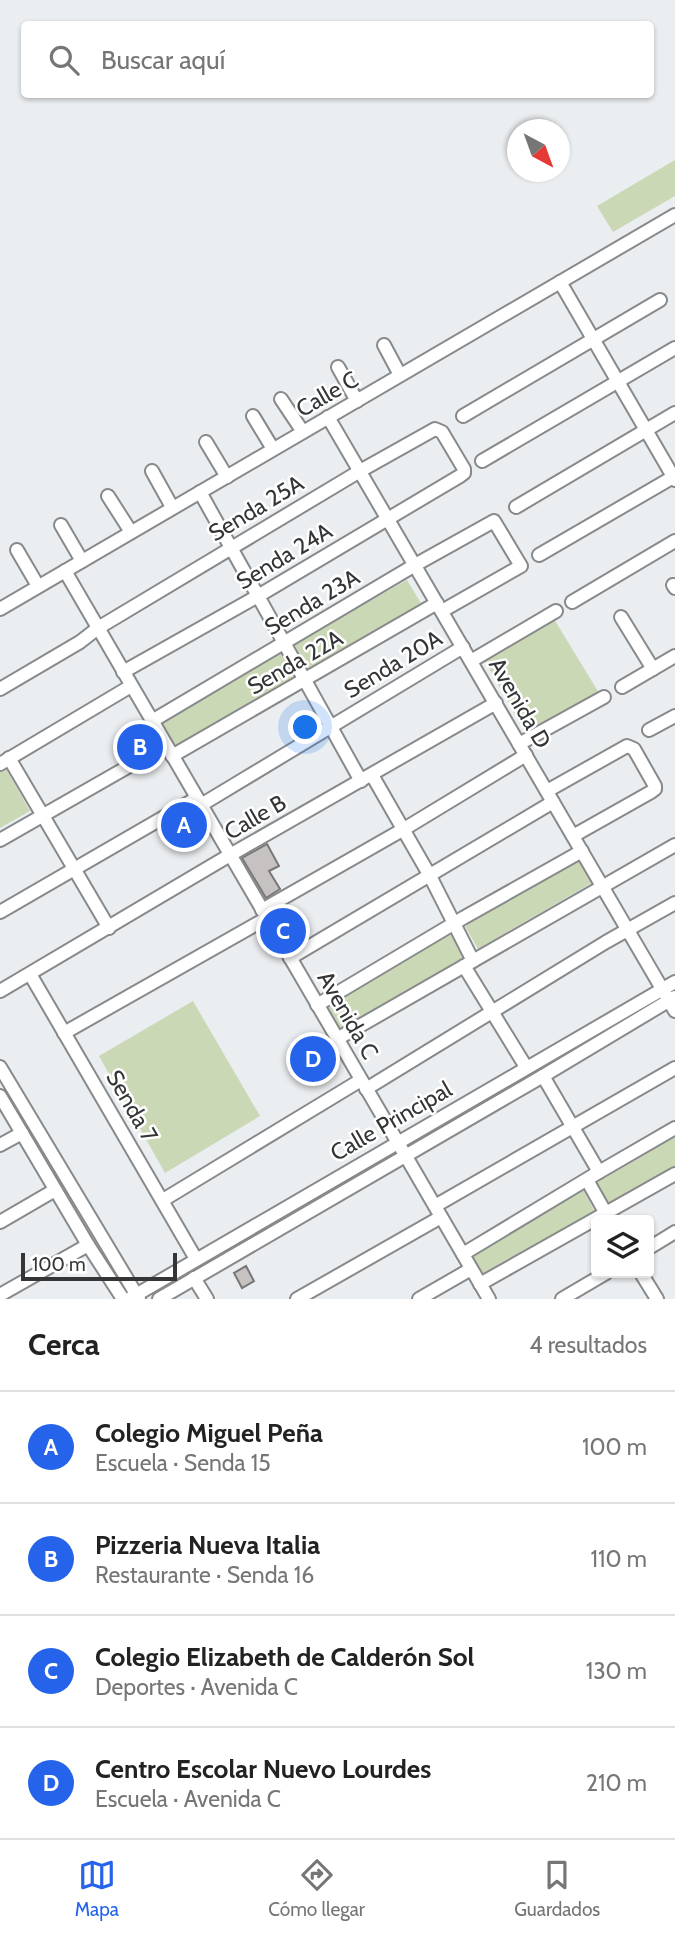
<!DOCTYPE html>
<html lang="es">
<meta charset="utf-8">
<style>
:root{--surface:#fff;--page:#f6f6f6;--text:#222;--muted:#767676;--line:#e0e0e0;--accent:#2563eb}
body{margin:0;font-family:Cabin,sans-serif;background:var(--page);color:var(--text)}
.controls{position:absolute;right:21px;bottom:21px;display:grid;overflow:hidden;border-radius:7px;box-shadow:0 2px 5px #0004}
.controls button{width:63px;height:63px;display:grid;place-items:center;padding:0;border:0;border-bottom:2px solid var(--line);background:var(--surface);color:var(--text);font:35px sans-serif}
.compass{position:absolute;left:507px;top:119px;width:63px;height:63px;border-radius:50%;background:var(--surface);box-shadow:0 2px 5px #0004;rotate:139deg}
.scale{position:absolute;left:21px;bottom:18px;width:156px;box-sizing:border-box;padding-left:7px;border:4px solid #343536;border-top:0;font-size:19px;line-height:24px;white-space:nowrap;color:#343536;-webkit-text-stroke:5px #fff;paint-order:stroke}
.you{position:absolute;left:306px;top:728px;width:24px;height:24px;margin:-18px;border:5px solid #fff;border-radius:50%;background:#1a73e8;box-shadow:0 0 0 10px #1a73e833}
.badge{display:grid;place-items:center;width:46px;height:46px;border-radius:50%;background:var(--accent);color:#fff;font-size:23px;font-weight:700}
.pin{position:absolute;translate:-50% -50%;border:4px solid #fff;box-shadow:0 2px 7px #0006}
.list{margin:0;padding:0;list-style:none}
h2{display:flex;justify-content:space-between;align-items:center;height:91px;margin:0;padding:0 28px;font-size:30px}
h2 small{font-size:23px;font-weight:400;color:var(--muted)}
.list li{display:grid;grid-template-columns:46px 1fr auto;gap:21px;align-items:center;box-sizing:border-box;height:112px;padding:0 28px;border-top:2px solid var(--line)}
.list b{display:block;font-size:26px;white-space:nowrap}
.list p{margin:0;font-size:23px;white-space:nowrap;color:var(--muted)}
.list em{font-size:23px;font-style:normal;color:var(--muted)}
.icon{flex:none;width:38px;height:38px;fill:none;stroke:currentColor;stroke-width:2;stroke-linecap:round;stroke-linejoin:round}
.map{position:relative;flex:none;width:675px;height:1299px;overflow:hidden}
.search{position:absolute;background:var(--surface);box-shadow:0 2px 5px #0004;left:21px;right:21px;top:21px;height:77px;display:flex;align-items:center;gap:18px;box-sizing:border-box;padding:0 24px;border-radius:7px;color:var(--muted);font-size:26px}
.sheet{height:539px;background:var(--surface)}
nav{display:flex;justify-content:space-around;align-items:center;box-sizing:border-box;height:98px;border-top:2px solid var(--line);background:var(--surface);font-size:19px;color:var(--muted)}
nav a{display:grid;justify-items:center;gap:4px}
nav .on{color:var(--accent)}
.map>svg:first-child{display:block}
.green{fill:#cbd8b6}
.building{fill:#c5c2c1;stroke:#797676;stroke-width:2}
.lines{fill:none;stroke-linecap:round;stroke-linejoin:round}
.minor-casing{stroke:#87898b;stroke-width:16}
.minor{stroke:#fff;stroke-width:12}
.labels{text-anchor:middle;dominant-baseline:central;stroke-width:5;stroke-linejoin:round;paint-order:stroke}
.street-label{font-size:23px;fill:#343536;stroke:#fff}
</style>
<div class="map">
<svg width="675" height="1299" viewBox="0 0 675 1299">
<rect width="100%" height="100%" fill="#ebeef0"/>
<g class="green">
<path d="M675,160V196L613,232L597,206Z"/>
<path d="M407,580L422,605L308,669L294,644Z"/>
<path d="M554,619L599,693L527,736L483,658Z"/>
<path d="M282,650L298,679L174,749L159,722Z"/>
<path d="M5,767L30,811L0,828V769Z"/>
<path d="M581,857L595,881L478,949L465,926Z"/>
<path d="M281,909L302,944L285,954L266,918Z"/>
<path d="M449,930L467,960L339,1035L322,1006Z"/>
<path d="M193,1001L260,1116L165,1173L99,1056Z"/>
<path d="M675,1135V1167L608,1204L595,1179Z"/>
<path d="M582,1187L595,1212L479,1278L465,1259Z"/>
</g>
<g class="building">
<path d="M185,815L194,831L184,838L174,821Z"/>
<path d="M267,844L279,866L269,871L280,889L266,898L242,858Z"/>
<path d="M246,1266L254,1281L242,1288L234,1273Z"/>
</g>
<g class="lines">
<g class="minor-casing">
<g id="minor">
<path d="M560,282L675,480"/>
<path d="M384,345L400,375"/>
<path d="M338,367L357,401"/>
<path d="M281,399L303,432"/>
<path d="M253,416L273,449"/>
<path d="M463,416L660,300"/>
<path d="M328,417L675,1011"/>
<path d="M206,442L227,477"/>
<path d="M482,461L675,348"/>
<path d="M152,471L172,507"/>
<path d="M200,492L361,781"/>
<path d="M108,496L131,532"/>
<path d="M516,507L675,413"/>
<path d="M61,525L82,561"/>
<path d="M17,550L38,586"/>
<path d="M539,555L675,476"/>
<path d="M65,571L489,1299"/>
<path d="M673,585L675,588"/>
<path d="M572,602L675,541"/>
<path d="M0,609L675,215"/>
<path d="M621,617L653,669"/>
<path d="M471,661L556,611"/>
<path d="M622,687L675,656"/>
<path d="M0,689L80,642L98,628L360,471L435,429L442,432L464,469V473L460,476L258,596L123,672"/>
<path d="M152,721L415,565L494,521L521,566L442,611"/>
<path d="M649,730L675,716"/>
<path d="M519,744L604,697"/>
<path d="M172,756L437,603"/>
<path d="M9,758L109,928"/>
<path d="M0,764L131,686"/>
<path d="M372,775L430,876L473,961"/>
<path d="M547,791L627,746L634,749L655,786V789L651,792L573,836"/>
<path d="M201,805L463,647"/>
<path d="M0,840L166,745"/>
<path d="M262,910L404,829L526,755"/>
<path d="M0,912L197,798"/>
<path d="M290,958L553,802"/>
<path d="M464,966L526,1067"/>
<path d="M30,974L196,1259"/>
<path d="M0,991L230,855L496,703"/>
<path d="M317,1005L463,918L582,851"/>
<path d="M64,1033L267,918"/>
<path d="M337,1039L675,845"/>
<path d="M0,1067L139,1299"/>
<path d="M543,1076L599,1172"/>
<path d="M366,1089L606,942L675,903"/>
<path d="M0,1096L88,1245L123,1299"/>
<path d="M0,1145L22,1133"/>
<path d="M587,1180L609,1219"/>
<path d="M163,1200L361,1080"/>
<path d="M435,1206L675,1068"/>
<path d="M0,1222L55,1190"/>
<path d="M649,1248L675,1232"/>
<path d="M463,1254L599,1172L675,1128"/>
<path d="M641,1273L657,1299"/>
<path d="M194,1278L207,1299"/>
<path d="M480,1284L675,1174"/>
<path d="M0,1295L88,1245"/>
<path d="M129,1299L675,982"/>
<path d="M159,1299L543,1076L675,997"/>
<path d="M297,1299L441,1217"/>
<path d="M419,1299L471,1269"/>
<path d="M562,1299L606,1273"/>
</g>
</g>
<use href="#minor" class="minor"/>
</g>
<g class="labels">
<g class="street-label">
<text transform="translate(327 394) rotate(-30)">Calle C</text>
<text transform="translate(256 508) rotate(-31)">Senda 25A</text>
<text transform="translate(284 556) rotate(-31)">Senda 24A</text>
<text transform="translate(312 602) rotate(-31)">Senda 23A</text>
<text transform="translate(295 662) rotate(-30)">Senda 22A</text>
<text transform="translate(393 664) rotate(-31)">Senda 20A</text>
<text transform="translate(520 703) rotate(60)">Avenida D</text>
<text transform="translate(255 817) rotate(-30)">Calle B</text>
<text transform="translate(348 1015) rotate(60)">Avenida C</text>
<text transform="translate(132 1106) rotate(60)">Senda 7</text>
<text transform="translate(391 1121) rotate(-30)">Calle Principal</text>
</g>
</g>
</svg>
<div class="controls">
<button><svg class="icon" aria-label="layers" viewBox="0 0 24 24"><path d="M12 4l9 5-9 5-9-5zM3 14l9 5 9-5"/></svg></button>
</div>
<svg class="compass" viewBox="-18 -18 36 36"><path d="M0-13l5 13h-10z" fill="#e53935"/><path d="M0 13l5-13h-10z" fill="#767676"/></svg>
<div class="scale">100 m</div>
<div class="you"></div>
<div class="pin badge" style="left:184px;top:825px">A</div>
<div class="pin badge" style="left:140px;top:747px">B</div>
<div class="pin badge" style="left:283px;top:931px">C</div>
<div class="pin badge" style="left:313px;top:1059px">D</div>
<div class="search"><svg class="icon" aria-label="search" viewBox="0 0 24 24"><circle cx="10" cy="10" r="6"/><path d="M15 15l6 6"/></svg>Buscar aquí</div>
</div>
<section class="sheet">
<h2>Cerca<small>4 resultados</small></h2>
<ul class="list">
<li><span class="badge">A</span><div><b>Colegio Miguel Peña</b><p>Escuela · Senda 15</p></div><em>100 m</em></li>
<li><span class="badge">B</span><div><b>Pizzeria Nueva Italia</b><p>Restaurante · Senda 16</p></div><em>110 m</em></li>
<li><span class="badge">C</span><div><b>Colegio Elizabeth de Calderón Sol</b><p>Deportes · Avenida C</p></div><em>130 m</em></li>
<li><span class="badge">D</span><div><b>Centro Escolar Nuevo Lourdes</b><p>Escuela · Avenida C</p></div><em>210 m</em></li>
</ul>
</section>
<nav>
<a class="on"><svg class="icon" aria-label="map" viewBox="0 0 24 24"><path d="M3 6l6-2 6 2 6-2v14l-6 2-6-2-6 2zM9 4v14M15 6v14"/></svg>Mapa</a>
<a><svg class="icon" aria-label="directions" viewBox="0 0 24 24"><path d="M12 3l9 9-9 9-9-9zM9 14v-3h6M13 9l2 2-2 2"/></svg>Cómo llegar</a>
<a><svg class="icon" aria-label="saved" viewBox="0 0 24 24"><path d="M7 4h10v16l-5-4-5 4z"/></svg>Guardados</a>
</nav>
